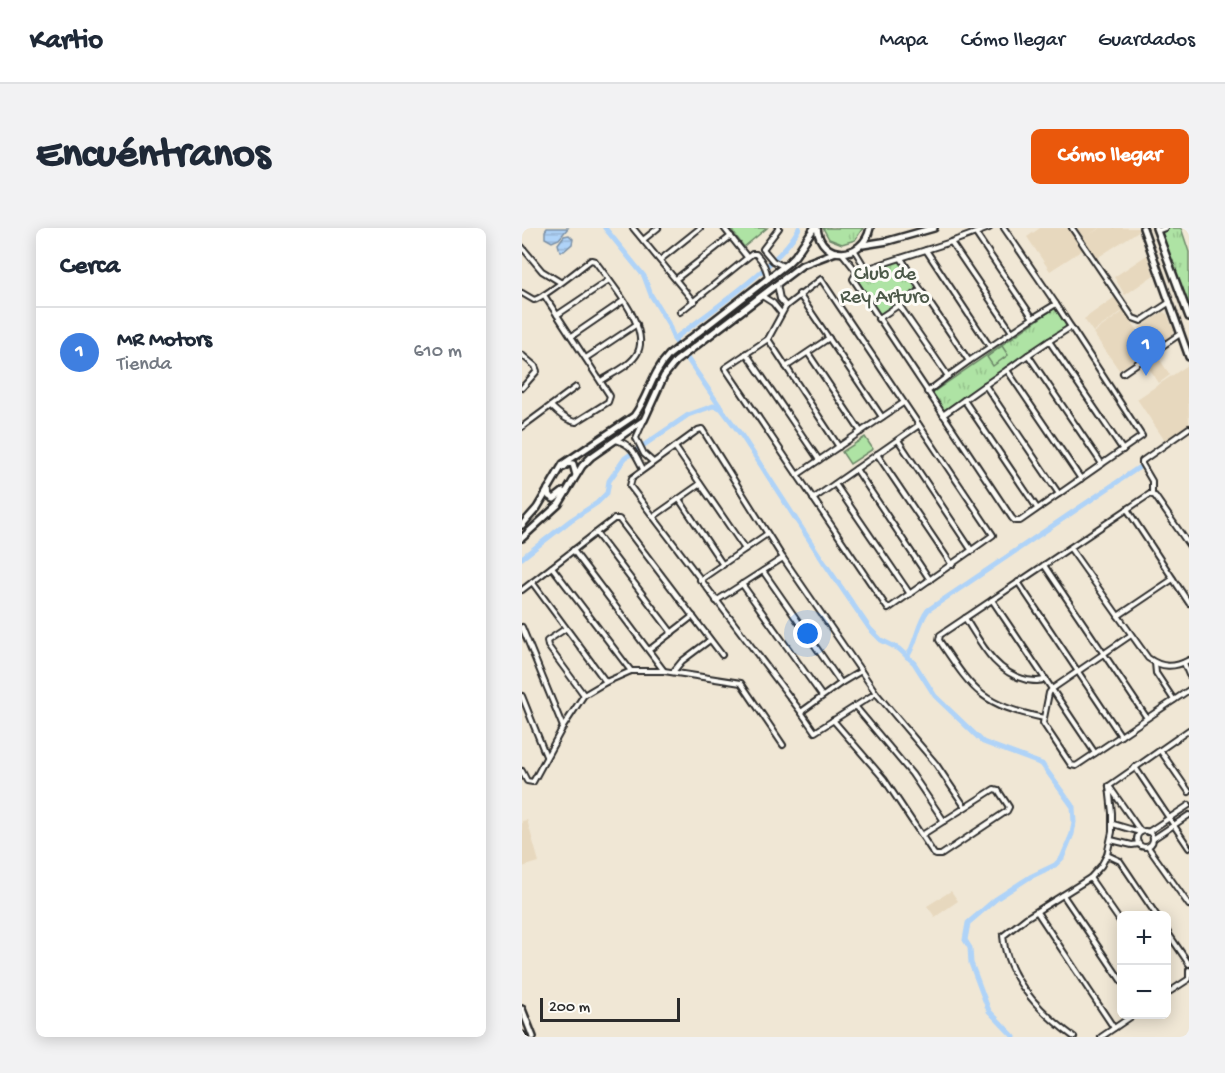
<!DOCTYPE html>
<html lang="es">
<meta charset="utf-8">
<style>
:root{--surface:#fff;--page:#f2f2f3;--text:#1f2937;--muted:#747a83;--line:#e0e1e3;--accent:#ea580c}
body{margin:0;font-family:"Gochi Hand",sans-serif;background:var(--page);color:var(--text)}
.controls{position:absolute;right:18px;bottom:18px;display:grid;overflow:hidden;border-radius:9px;box-shadow:0 3px 15px #0003}
.controls button{width:54px;height:54px;display:grid;place-items:center;padding:0;border:0;border-bottom:2px solid var(--line);background:var(--surface);color:var(--text);font:30px sans-serif}
.scale{position:absolute;left:18px;bottom:15px;width:140px;box-sizing:border-box;padding-left:6px;border:3px solid #2b2b2b;border-top:0;font-size:16px;line-height:21px;white-space:nowrap;color:#2b2b2b;-webkit-text-stroke:4px #fdfcf7;paint-order:stroke}
.you{position:absolute;left:286px;top:406px;width:21px;height:21px;margin:-15px;border:4px solid #fff;border-radius:50%;background:#1a73e8;box-shadow:0 0 0 9px #1a73e833}
.badge{display:grid;place-items:center;width:39px;height:39px;border-radius:50%;background:var(--accent);color:#fff;font-size:20px;font-weight:700}
.pin{position:absolute;translate:-50% -50px;filter:drop-shadow(0 2px 3px #0008)}
.pin::after{content:'';position:absolute;top:32px;width:21px;height:18px;background:inherit;clip-path:polygon(0 0,100% 0,50% 100%)}
.list{margin:0;padding:0;list-style:none}
h2{display:flex;justify-content:space-between;align-items:center;height:78px;margin:0;padding:0 24px;font-size:26px}
h2 small{font-size:20px;font-weight:400;color:var(--muted)}
.list li{display:grid;grid-template-columns:39px 1fr auto;gap:18px;align-items:center;box-sizing:border-box;height:90px;padding:0 24px;border-top:2px solid var(--line)}
.list b{display:block;font-size:22px;white-space:nowrap}
.list p{margin:0;font-size:20px;white-space:nowrap;color:var(--muted)}
.list em{font-size:20px;font-style:normal;color:var(--muted)}
.map{position:relative;flex:none;width:667px;height:809px;overflow:hidden;border-radius:9px}
header{display:flex;align-items:center;gap:36px;box-sizing:border-box;height:84px;padding:0 30px;background:var(--surface);border-bottom:2px solid var(--line)}
header strong{font-size:28px}
nav{display:flex;gap:33px;margin-inline-start:auto;font-size:21px}
.intro{display:flex;align-items:center;justify-content:space-between;box-sizing:border-box;height:144px;padding:0 36px}
h1{margin:0;font-size:42px}
.button{padding:15px 27px;border-radius:9px;background:var(--accent);color:#fff;font-size:21px;font-weight:700}
main{display:flex;gap:36px;padding:0 36px}
aside{flex:1;background:var(--surface);border-radius:9px;box-shadow:0 3px 15px #0003}
.map>svg:first-child{display:block}
.built{fill:#e7d8be}
.park{fill:url(#park-tufts);stroke:#6c8768;stroke-width:1.5}
.garden{fill:#aee3a4;stroke:#6c8768;stroke-width:1.5}
.water{fill:url(#water-rules);stroke:#7a90a6;stroke-width:1.5}
.lines{fill:none;stroke-linecap:round;stroke-linejoin:round}
.canal{stroke:#afd3f8;stroke-width:5}
.street-casing{stroke:#2b2b2b;stroke-width:8}
.secondary-casing{stroke:#2b2b2b;stroke-width:10}
.street{stroke:#fdfcf7;stroke-width:4}
.secondary{stroke:#fdfcf7;stroke-width:5}
.labels{text-anchor:middle;dominant-baseline:central;stroke-width:6;stroke-linejoin:round;paint-order:stroke}
.park-label{font-size:20px;fill:#4c5949;stroke:#fdfcf7}
</style>
<header>
<strong>Kartio</strong>
<nav><a>Mapa</a><a>Cómo llegar</a><a>Guardados</a></nav>
</header>
<div class="intro"><h1>Encuéntranos</h1><a class="button">Cómo llegar</a></div>
<main>
<aside>
<h2>Cerca<small></small></h2>
<ul class="list">
<li><span class="badge" style="background:#3f7fe0">1</span><div><b>MR Motors</b><p>Tienda</p></div><em>610 m</em></li>
</ul>
</aside>
<div class="map">
<svg width="667" height="809" viewBox="0 0 667 809">
<defs>
<pattern id="park-tufts" width="24" height="20" patternUnits="userSpaceOnUse" patternTransform="scale(1.5)"><rect width="24" height="20" fill="#aee3a4"/><path d="M3 7l-1-3M5 7V3M7 7l1-3M15 17l-1-3M17 17v-4M19 17l1-3" fill="none" stroke="#96c38d"/></pattern>
<pattern id="water-rules" width="6" height="5" patternUnits="userSpaceOnUse" patternTransform="scale(1.5)"><rect width="6" height="5" fill="#afd3f8"/><path d="M0 2.5h6" fill="none" stroke="#97b5d5"/></pattern>
</defs>
<rect width="100%" height="100%" fill="#f0e7d5"/>
<filter id="ink" filterUnits="userSpaceOnUse"><feTurbulence type="fractalNoise" baseFrequency=".0167" numOctaves="2"/><feDisplacementMap in="SourceGraphic" scale="12" xChannelSelector="R" yChannelSelector="G"/><feConvolveMatrix kernelMatrix="1 2 1 2 8 2 1 2 1" color-interpolation-filters="sRGB"/></filter>
<g filter="url(#ink)">
<g class="built">
<path d="M518,0H548L562,21L528,43L505,9Z"/>
<path d="M555,0H577L567,7L578,0H617L618,2L575,30Z"/>
<path d="M625,27L632,47L603,67L592,49Z"/>
<path d="M593,69L602,82L571,104L562,91Z"/>
<path d="M602,83L629,121L597,142L571,105Z"/>
<path d="M641,84L645,86L652,102L651,106L631,120L617,100Z"/>
<path d="M634,126L648,147L637,155L623,134Z"/>
<path d="M666,137L667,198L643,213L615,171Z"/>
<path d="M5,592L17,634L0,639V593Z"/>
<path d="M429,663L436,673L413,689L405,678Z"/>
</g>
<g class="park">
<path d="M301,0H341L333,12L320,16L307,11Z"/>
<path d="M636,0H659L667,24V90Z"/>
<path d="M379,30L399,62L356,91L332,56V48L335,44Z"/>
<path d="M533,80L545,98L422,182L410,165Z"/>
</g>
<g class="garden">
<path d="M208,0H245L222,19Z"/>
<path d="M480,118L486,127L471,138L465,129Z"/>
<path d="M343,209L351,221L328,236L320,224Z"/>
</g>
<g class="water">
<path d="M25,0H46L37,11L30,14L23,10V3Z"/>
<path d="M47,7L51,11L50,16L42,23H38L36,16L42,8Z"/>
</g>
<g class="lines">
<g class="canal">
<path d="M83,0L122,48L129,67L146,95L152,111L199,180"/>
<path d="M152,111C185,86 260,35 277,0"/>
<path d="M0,330L49,292L75,275L85,265L87,253L103,230L166,187L191,178L199,180L220,208L301,333L348,401L359,412L377,421L392,435L413,468L461,514L520,536L551,579L552,594L550,606L540,630L533,637L508,649L474,671L446,695L443,712L448,720L449,735L467,783L492,809"/>
<path d="M385,429C395,414 395,396 406,382L616,240"/>
</g>
<g class="street-casing">
<g id="street">
<path d="M111,0L172,74"/>
<path d="M202,0L225,29"/>
<path d="M257,0L241,21L251,33L261,38"/>
<path d="M467,0L429,14L344,41L335,44L331,51L490,290L493,293H498L620,208L534,76L482,0"/>
<path d="M550,0L611,90L619,93L648,74"/>
<path d="M635,3L643,0"/>
<path d="M454,6L511,90L490,104"/>
<path d="M121,12L136,0"/>
<path d="M429,14L490,104L468,119"/>
<path d="M0,19L20,43L38,54"/>
<path d="M404,22L468,119L447,133"/>
<path d="M333,23L344,41"/>
<path d="M320,25L335,44"/>
<path d="M138,32L178,0"/>
<path d="M154,51L209,8"/>
<path d="M299,51L471,307L366,381L203,140L246,111L264,78Z"/>
<path d="M255,56L258,71L264,78"/>
<path d="M399,62L447,133L426,148"/>
<path d="M0,65L12,72C22,70 58,40 69,32L73,33C87,53 128,98 116,124C110,137 91,145 79,153"/>
<path d="M277,66L360,189"/>
<path d="M22,67L88,168L86,174L54,194C44,193 35,184 29,178"/>
<path d="M240,68L251,75L259,85"/>
<path d="M377,77L426,148L405,164"/>
<path d="M158,84L230,26H234C242,34 245,41 246,51"/>
<path d="M35,87L87,52"/>
<path d="M511,90L534,76"/>
<path d="M356,91L399,62L379,30"/>
<path d="M549,99L527,113L601,222"/>
<path d="M50,108L101,73"/>
<path d="M246,111L317,219"/>
<path d="M527,113L506,127L580,236"/>
<path d="M224,125L297,232"/>
<path d="M286,125L339,204"/>
<path d="M0,127L13,138L15,143L0,160"/>
<path d="M506,127L485,142L559,251"/>
<path d="M64,130L115,96"/>
<path d="M264,139L307,110"/>
<path d="M485,142L463,157L537,266"/>
<path d="M601,145L658,106"/>
<path d="M463,157L442,172L515,280"/>
<path d="M421,187L442,172"/>
<path d="M122,192L114,210L122,226L131,234"/>
<path d="M0,199L54,159"/>
<path d="M180,201L261,330L339,443L319,455L279,484L108,258L110,250L176,202Z"/>
<path d="M94,212C111,217 113,226 121,241"/>
<path d="M376,212L450,323"/>
<path d="M153,219L223,321"/>
<path d="M355,226L430,337"/>
<path d="M334,241L408,352"/>
<path d="M275,247L381,175"/>
<path d="M313,256L388,366"/>
<path d="M630,266V253L620,236V233L667,200"/>
<path d="M157,271L201,337"/>
<path d="M291,271L397,197"/>
<path d="M605,281L667,375"/>
<path d="M131,289L178,256"/>
<path d="M74,305L150,405"/>
<path d="M548,320L626,430C640,440 652,440 667,432"/>
<path d="M51,322L142,443"/>
<path d="M522,337L625,490"/>
<path d="M30,339L109,443"/>
<path d="M241,343L319,455"/>
<path d="M178,352L245,306"/>
<path d="M10,354L84,454"/>
<path d="M496,354L599,508"/>
<path d="M220,356L300,468"/>
<path d="M0,362L92,291H97L200,427"/>
<path d="M470,372L573,525"/>
<path d="M194,373L261,330"/>
<path d="M596,388L651,351"/>
<path d="M443,390C459,415 473,445 505,452C512,453 517,454 524,451"/>
<path d="M0,399L41,499"/>
<path d="M43,401L25,413L26,418L62,467"/>
<path d="M609,407L530,461L527,465L521,495L549,537L554,538L667,462"/>
<path d="M127,422L171,388"/>
<path d="M633,435L634,445L652,472"/>
<path d="M662,435L667,447"/>
<path d="M151,444L160,433L188,412"/>
<path d="M354,465L414,536L443,579"/>
<path d="M0,468L24,528"/>
<path d="M333,478L390,546L422,593"/>
<path d="M279,484L293,504L354,465L339,443"/>
<path d="M522,490C458,476 452,464 417,412L418,407L628,266L633,268L667,317"/>
<path d="M311,492L362,551L412,626L414,627H419L485,583L487,579L476,562L472,561L400,607"/>
<path d="M638,522L667,564"/>
<path d="M613,539L667,620"/>
<path d="M0,543L5,553L11,554L41,499L62,467L84,454L109,443H142L219,455L261,517"/>
<path d="M587,558L667,502"/>
<path d="M587,558L619,604"/>
<path d="M591,596L618,604"/>
<circle cx="623" cy="611" r="8"/>
<path d="M626,604L667,577"/>
<path d="M631,611L667,587"/>
<path d="M589,612L610,617L617,616"/>
<path d="M626,619L667,677"/>
<path d="M585,627L598,633L635,688"/>
<path d="M568,650L600,696"/>
<path d="M541,667L600,754"/>
<path d="M515,684L592,800"/>
<path d="M644,702L667,736"/>
<path d="M644,766L667,751V742"/>
<path d="M552,809C519,785 485,751 481,708L504,690L568,650L579,638L585,627L590,604V585L587,558"/>
<path d="M579,809L613,786"/>
</g>
</g>
<g class="secondary-casing">
<g id="secondary">
<path d="M295,0C299,34 341,32 348,0"/>
<path d="M621,0L667,129"/>
<path d="M634,0L667,89"/>
<path d="M341,17L366,13L412,0"/>
<path d="M42,239L46,235L51,236L54,247"/>
<path d="M26,261L27,268L32,271L41,264"/>
<path d="M0,297L15,280L41,236L112,188C127,168 129,146 147,127L266,35L273,28L292,0"/>
<path d="M0,310L37,276L60,238L69,229L122,192L142,148L154,133L280,37L314,24"/>
<path d="M0,781L11,809"/>
<path d="M0,807L1,809"/>
</g>
</g>
<use href="#street" class="street"/>
<use href="#secondary" class="secondary"/>
</g>
</g>
<g class="labels">
<g class="park-label">
<text x="363" y="47">Club de<tspan x="363" dy="23">Rey Arturo</tspan></text>
</g>
</g>
</svg>
<div class="controls">
<button>+</button>
<button>−</button>
</div>
<div class="scale">200 m</div>
<div class="you"></div>
<div class="pin badge" style="left:624px;top:148px;background:#3f7fe0">1</div>
</div>
</main>
